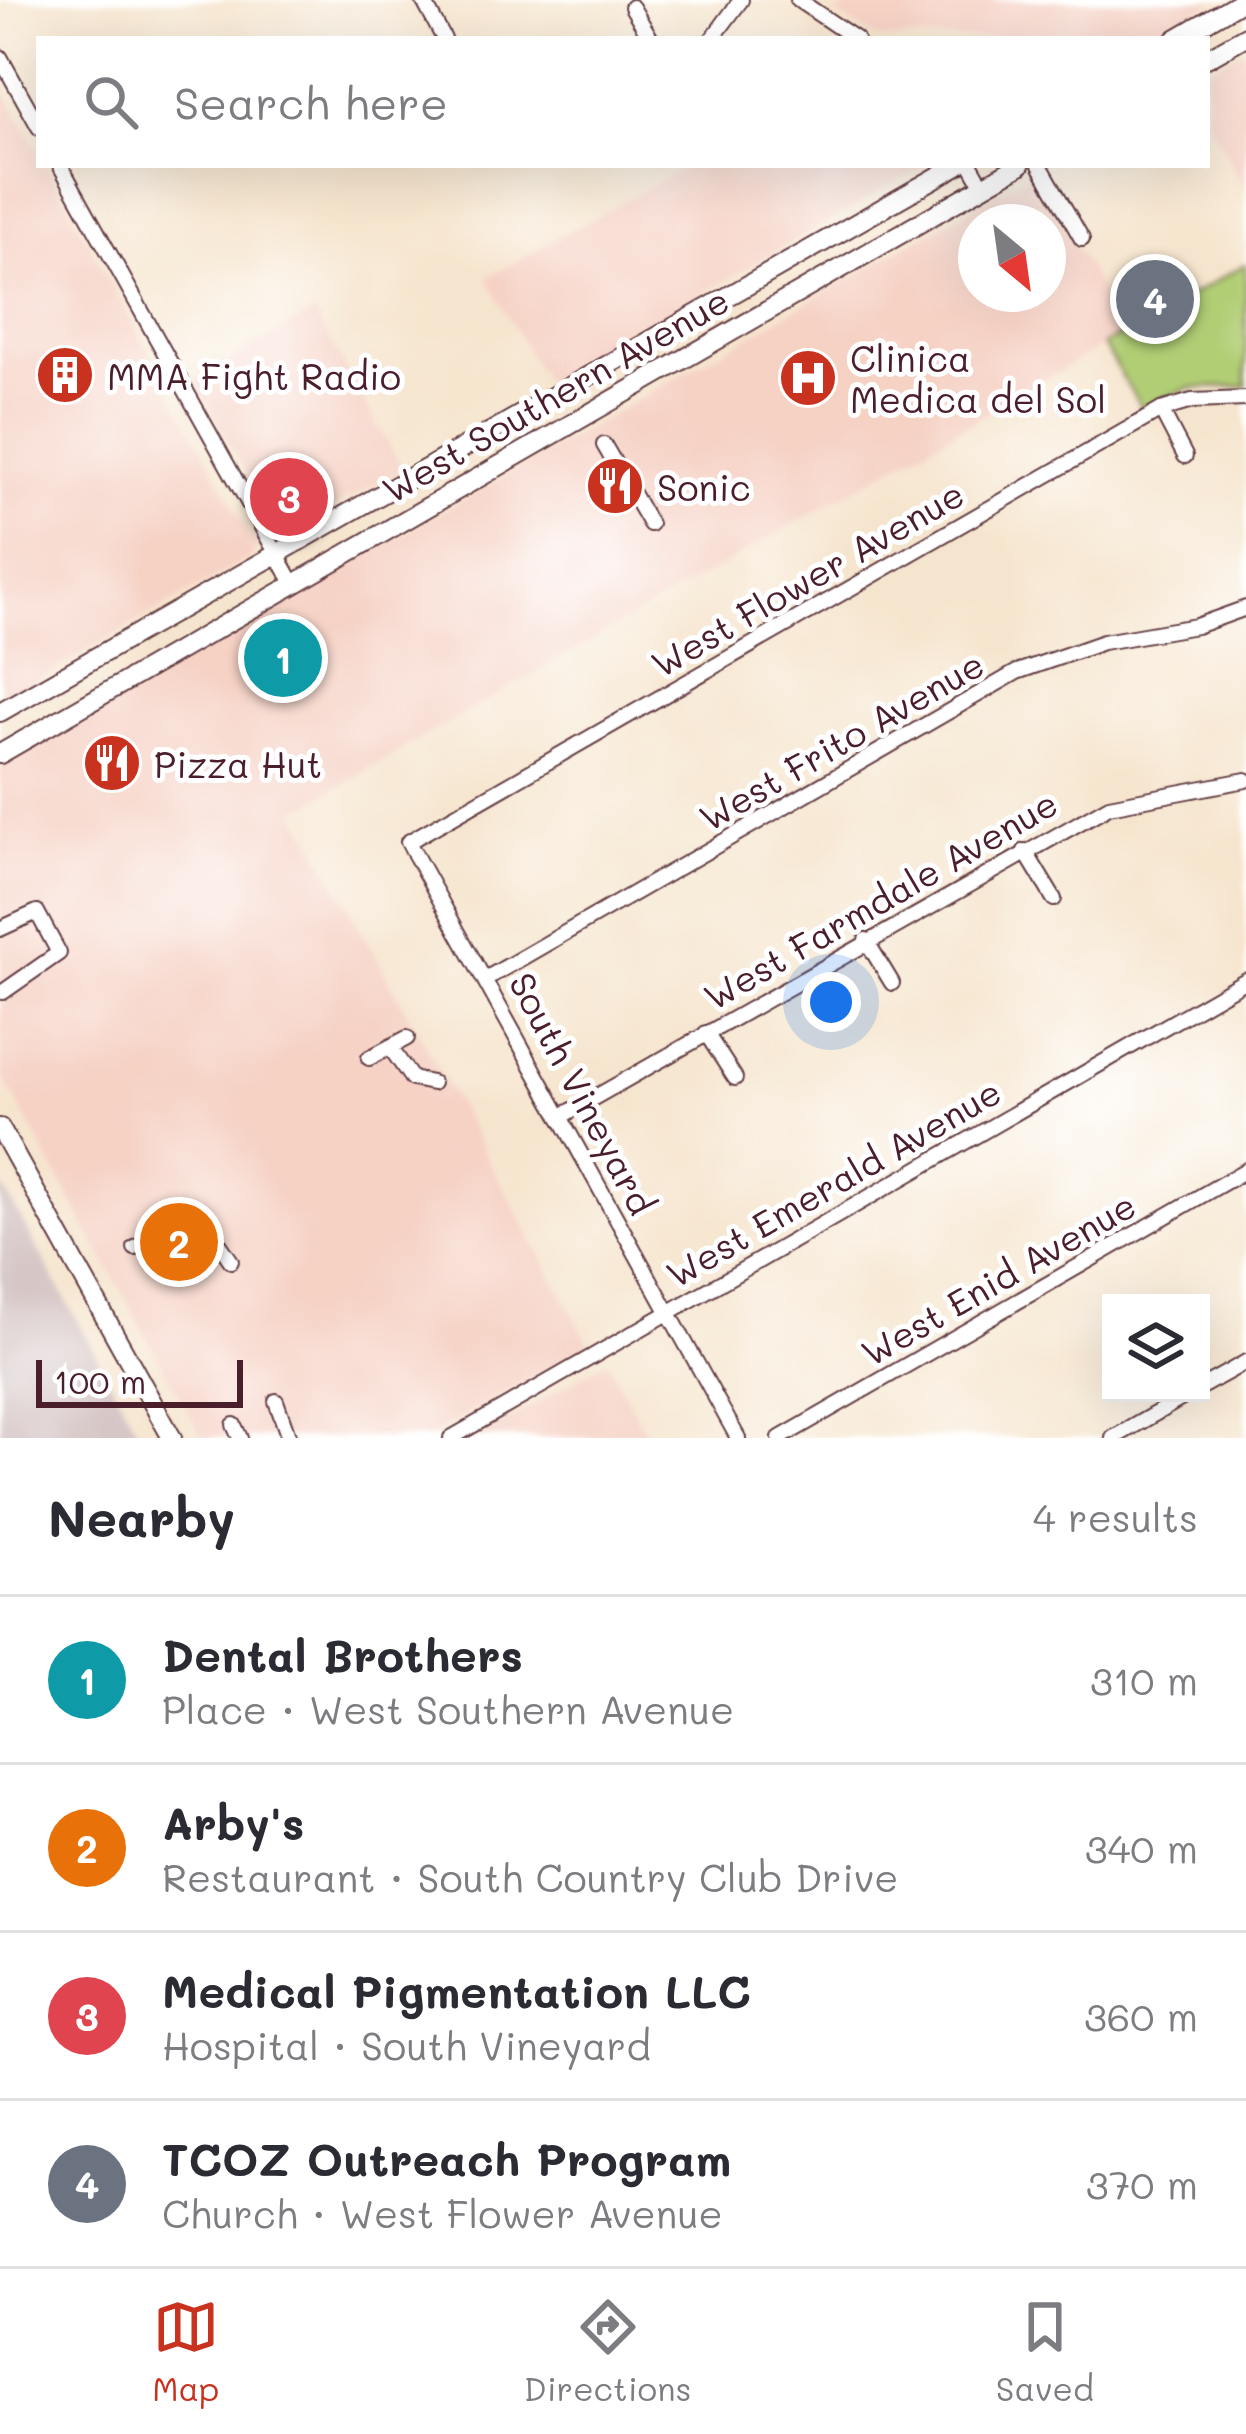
<!DOCTYPE html>
<meta charset="utf-8">
<style>
:root{--surface:#fff;--page:#f2f2f3;--text:#2b2b33;--muted:#7c7c81;--line:#e1e1e2;--accent:#c8321e}
body{margin:0;font-family:Mali,sans-serif;background:var(--page);color:var(--text)}
.controls{position:absolute;right:36px;bottom:36px;display:grid;overflow:hidden;border-radius:0px;box-shadow:0 12px 48px #0002}
.controls button{width:108px;height:108px;display:grid;place-items:center;padding:0;border:0;border-bottom:3px solid var(--line);background:var(--surface);color:var(--text);font:60px sans-serif}
.compass{position:absolute;left:958px;top:204px;width:108px;height:108px;border-radius:50%;background:var(--surface);box-shadow:0 12px 48px #0002;rotate:151deg}
.scale{position:absolute;left:36px;bottom:30px;width:207px;box-sizing:border-box;padding-left:12px;border:6px solid #4a1f2b;border-top:0;font-size:33px;line-height:42px;white-space:nowrap;color:#4a1f2b;-webkit-text-stroke:9px #fff;paint-order:stroke}
.you{position:absolute;left:831px;top:1002px;width:42px;height:42px;margin:-30px;border:9px solid #fff;border-radius:50%;background:#1a73e8;box-shadow:0 0 0 18px #1a73e833}
.badge{display:grid;place-items:center;width:78px;height:78px;border-radius:50%;background:var(--accent);color:#fff;font-size:39px;font-weight:700}
.pin{position:absolute;translate:-50% -50%;border:6px solid #fff;box-shadow:0 3px 12px #0006}
.list{margin:0;padding:0;list-style:none}
h2{display:flex;justify-content:space-between;align-items:center;height:156px;margin:0;padding:0 48px;font-size:51px}
h2 small{font-size:39px;font-weight:400;color:var(--muted)}
.list li{display:grid;grid-template-columns:78px 1fr auto;gap:36px;align-items:center;box-sizing:border-box;height:168px;padding:0 48px;border-top:3px solid var(--line)}
.list b{display:block;font-size:45px;white-space:nowrap}
.list p{margin:0;font-size:39px;white-space:nowrap;color:var(--muted)}
.list em{font-size:39px;font-style:normal;color:var(--muted)}
.icon{flex:none;width:66px;height:66px;fill:none;stroke:currentColor;stroke-width:2;stroke-linecap:round;stroke-linejoin:round}
.map{position:relative;flex:none;width:1246px;height:1438px;overflow:hidden}
.search{position:absolute;background:var(--surface);box-shadow:0 12px 48px #0002;left:36px;right:36px;top:36px;height:132px;display:flex;align-items:center;gap:30px;box-sizing:border-box;padding:0 42px;border-radius:0px;color:var(--muted);font-size:45px}
.sheet{height:828px;background:var(--surface)}
nav{display:flex;justify-content:space-around;align-items:center;box-sizing:border-box;height:168px;border-top:3px solid var(--line);background:var(--surface);font-size:33px;color:var(--muted)}
nav a{display:grid;justify-items:center;gap:6px}
nav .on{color:var(--accent)}
.map>svg:first-child{display:block}
.built{fill:#f6d2c5;fill-rule:evenodd}
.industrial{fill:#d1bfbf}
.green{fill:#b1ce74;stroke:#7e7650;stroke-width:3}
.lines{fill:none;stroke-linecap:round;stroke-linejoin:round}
.minor-casing{stroke:#643d43;stroke-width:18}
.major-casing{stroke:#643d43;stroke-width:22}
.minor{stroke:#fff;stroke-width:14}
.major{stroke:#fff;stroke-width:18}
.labels{text-anchor:middle;dominant-baseline:central;stroke-width:10;stroke-linejoin:round;paint-order:stroke}
.poi-label{font-size:36px;fill:#4a1f2b;stroke:#fff;text-anchor:start}
.street-label{font-size:36px;fill:#4a1f2b;stroke:#fff}
</style>
<div class="map">
<svg width="1246" height="1438" viewBox="0 0 1246 1438">
<rect width="100%" height="100%" fill="#fff"/>
<filter id="ink" filterUnits="userSpaceOnUse"><feTurbulence type="fractalNoise" baseFrequency=".00833" numOctaves="2"/><feDisplacementMap in="SourceGraphic" scale="24" xChannelSelector="R" yChannelSelector="G"/><feConvolveMatrix kernelMatrix="1 2 1 2 8 2 1 2 1" color-interpolation-filters="sRGB"/></filter>
<filter id="wash" filterUnits="userSpaceOnUse"><feTurbulence type="fractalNoise" baseFrequency=".004" numOctaves="4" result="noise"/><feDisplacementMap in="SourceGraphic" scale="48" xChannelSelector="R" yChannelSelector="G"/><feGaussianBlur stdDeviation="2.7" result="paint"/><feColorMatrix in="noise" values="0 0 0 0 0 0 0 0 0 0 0 0 0 0 0 0 0 1.4 0 .05"/><feComposite in="paint" operator="in"/></filter>
<g filter="url(#wash)">
<rect width="100%" height="100%" fill="#f6e5ce"/>
<g class="built">
<path d="M858,0H1217L1149,39H879L835,14Z"/>
<path d="M1246,48V189L1207,120V70Z"/>
<path d="M0,83L39,153V165H46L256,546L250,558L0,701Z"/>
<path d="M688,165H926L545,385L487,278Z"/>
<path d="M1033,173L1125,333L296,811L590,1344L426,1438H203L0,1072V765ZM976,222H1048V294H976Z"/>
<path d="M314,312L403,470L281,535L194,381Z"/>
<path d="M607,1361L649,1438H478Z"/>
</g>
<path class="industrial" d="M0,1183L20,1217L142,1438H0Z"/>
<path class="green" d="M1246,264V386L1190,388L1141,407L1103,345Z"/>
</g>
<g filter="url(#ink)">
<g class="lines">
<g class="minor-casing">
<g id="minor">
<path d="M423,0L444,39"/>
<path d="M798,0L856,39"/>
<path d="M632,7L651,39"/>
<path d="M712,39L741,0"/>
<path d="M0,57L39,127"/>
<path d="M60,165L293,583"/>
<path d="M971,165L983,186"/>
<path d="M1040,165L1082,239"/>
<path d="M1161,410L1185,456"/>
<path d="M604,445L650,524"/>
<path d="M1025,851L1054,899"/>
<path d="M0,929L37,912L59,953L3,992"/>
<path d="M866,940L892,983"/>
<path d="M487,978L1017,672L1103,642L1196,626L1246,608"/>
<path d="M706,1033L735,1078"/>
<path d="M407,1038L390,1047L412,1079L432,1083"/>
<path d="M369,1058L390,1047"/>
<path d="M560,1117L1109,806L1246,780"/>
<path d="M135,1248L201,1217L231,1261"/>
<path d="M1201,1387L1246,1362"/>
<path d="M276,1401L289,1438"/>
<path d="M234,1425L240,1438"/>
<path d="M451,1438L1246,980"/>
<path d="M738,1438L408,842L1161,410L1192,401L1246,399"/>
<path d="M780,1438L1246,1170"/>
<path d="M1113,1438L1191,1393"/>
</g>
</g>
<g class="major-casing">
<g id="major">
<path d="M1176,39L1243,0"/>
<path d="M1207,58L1246,36"/>
<path d="M0,712L958,165"/>
<path d="M0,754L1020,165"/>
<path d="M0,1128L172,1438"/>
</g>
</g>
<use href="#minor" class="minor"/>
<use href="#major" class="major"/>
</g>
</g>
<defs>
<g id="building-disc" transform="scale(3)"><circle r="9.5" fill="#c8321e" stroke="#fff"/><path d="M-4-6H4V6H1V3H-1V6H-4ZM-2.5-4.3h1.7v1.8h-1.7ZM.8-4.3h1.7v1.8H.8ZM-2.5-1h1.7V.8h-1.7ZM.8-1h1.7V.8H.8Z" fill="#fff"/></g>
<g id="hospital-disc" transform="scale(3)"><circle r="9.5" fill="#c8321e" stroke="#fff"/><path d="M-5-5h3v3.5h4V-5h3V5h-3V1.5h-4V5h-3Z" fill="#fff"/></g>
<g id="restaurant-disc" transform="scale(3)"><circle r="9.5" fill="#c8321e" stroke="#fff"/><path d="M-5-6h1v4h1v-4h1v4h1v-4h1v5L-1.5 .5V6h-2V.5L-5-1ZM5-6V6H3V1.5H1.5Q1.5-4 5-6Z" fill="#fff"/></g>
</defs>
<g fill-rule="evenodd">
<use href="#building-disc" x="65" y="375"/>
<use href="#hospital-disc" x="808" y="378"/>
<use href="#restaurant-disc" x="615" y="486"/>
<use href="#restaurant-disc" x="112" y="763"/>
</g>
<g class="labels">
<g class="poi-label">
<text x="850" y="357">Clinica<tspan x="850" dy="41">Medica del Sol</tspan></text>
<text x="107" y="375">MMA Fight Radio</text>
<text x="657" y="486">Sonic</text>
<text x="154" y="763">Pizza Hut</text>
</g>
<g class="street-label">
<text transform="translate(555 394) rotate(-30)">West Southern Avenue</text>
<text transform="translate(807 578) rotate(-30)">West Flower Avenue</text>
<text transform="translate(841 740) rotate(-30)">West Frito Avenue</text>
<text transform="translate(880 899) rotate(-30)">West Farmdale Avenue</text>
<text transform="translate(583 1093) rotate(62)">South Vineyard</text>
<text transform="translate(833 1182) rotate(-30)">West Emerald Avenue</text>
<text transform="translate(998 1278) rotate(-30)">West Enid Avenue</text>
</g>
</g>
</svg>
<div class="controls">
<button><svg class="icon" aria-label="layers" viewBox="0 0 24 24"><path d="M12 4l9 5-9 5-9-5zM3 14l9 5 9-5"/></svg></button>
</div>
<svg class="compass" viewBox="-18 -18 36 36"><path d="M0-13l5 13h-10z" fill="#e53935"/><path d="M0 13l5-13h-10z" fill="#7c7c81"/></svg>
<div class="scale">100 m</div>
<div class="you"></div>
<div class="pin badge" style="left:283px;top:658px;background:#0f9aa8">1</div>
<div class="pin badge" style="left:179px;top:1242px;background:#e8710a">2</div>
<div class="pin badge" style="left:289px;top:497px;background:#e0444e">3</div>
<div class="pin badge" style="left:1155px;top:299px;background:#6b7280">4</div>
<div class="search"><svg class="icon" aria-label="search" viewBox="0 0 24 24"><circle cx="10" cy="10" r="6"/><path d="M15 15l6 6"/></svg>Search here</div>
</div>
<section class="sheet">
<h2>Nearby<small>4 results</small></h2>
<ul class="list">
<li><span class="badge" style="background:#0f9aa8">1</span><div><b>Dental Brothers</b><p>Place · West Southern Avenue</p></div><em>310 m</em></li>
<li><span class="badge" style="background:#e8710a">2</span><div><b>Arby's</b><p>Restaurant · South Country Club Drive</p></div><em>340 m</em></li>
<li><span class="badge" style="background:#e0444e">3</span><div><b>Medical Pigmentation LLC</b><p>Hospital · South Vineyard</p></div><em>360 m</em></li>
<li><span class="badge" style="background:#6b7280">4</span><div><b>TCOZ Outreach Program</b><p>Church · West Flower Avenue</p></div><em>370 m</em></li>
</ul>
</section>
<nav>
<a class="on"><svg class="icon" aria-label="map" viewBox="0 0 24 24"><path d="M3 6l6-2 6 2 6-2v14l-6 2-6-2-6 2zM9 4v14M15 6v14"/></svg>Map</a>
<a><svg class="icon" aria-label="directions" viewBox="0 0 24 24"><path d="M12 3l9 9-9 9-9-9zM9 14v-3h6M13 9l2 2-2 2"/></svg>Directions</a>
<a><svg class="icon" aria-label="saved" viewBox="0 0 24 24"><path d="M7 4h10v16l-5-4-5 4z"/></svg>Saved</a>
</nav>
